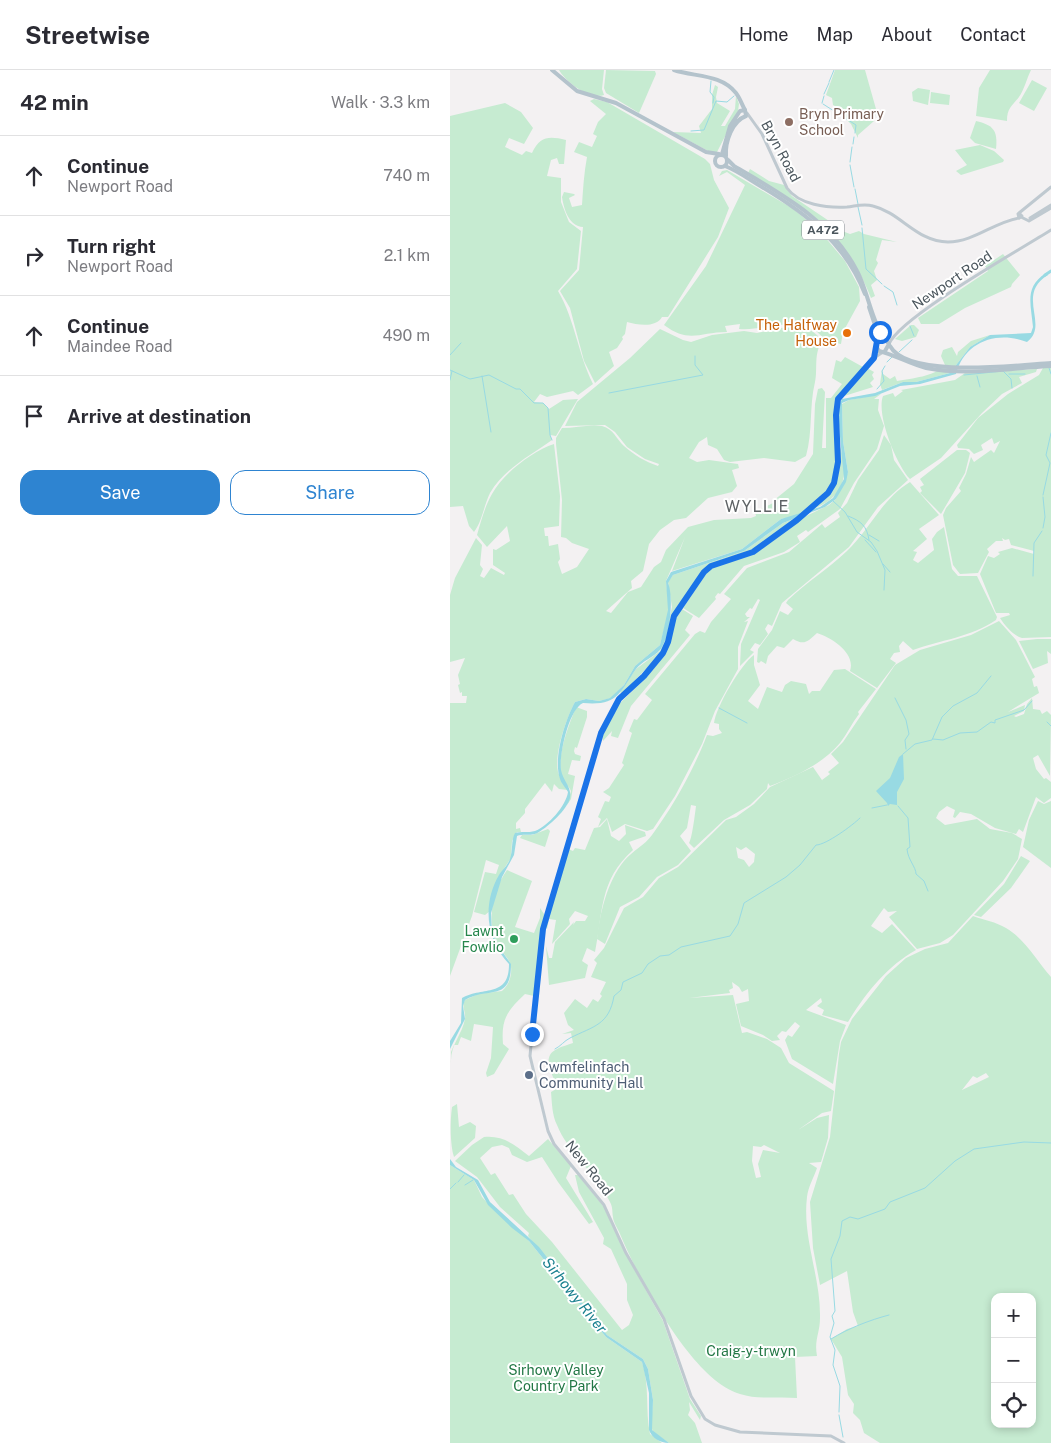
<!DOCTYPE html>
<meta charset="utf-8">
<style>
:root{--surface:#fff;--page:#f7f7f7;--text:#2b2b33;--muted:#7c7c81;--line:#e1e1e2;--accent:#2e84d1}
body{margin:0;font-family:"Public Sans",sans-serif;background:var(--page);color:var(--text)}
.controls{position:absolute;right:15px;bottom:15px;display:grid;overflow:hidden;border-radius:10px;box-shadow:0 2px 8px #0003}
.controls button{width:45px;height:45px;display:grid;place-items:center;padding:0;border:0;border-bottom:1px solid var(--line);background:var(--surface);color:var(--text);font:25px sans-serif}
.stop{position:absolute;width:15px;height:15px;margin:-11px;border:4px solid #1a73e8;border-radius:50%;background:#fff}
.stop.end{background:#1a73e8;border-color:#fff;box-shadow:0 1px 5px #0008}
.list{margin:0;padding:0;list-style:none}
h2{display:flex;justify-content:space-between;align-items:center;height:65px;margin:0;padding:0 20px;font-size:21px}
h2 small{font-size:16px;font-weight:400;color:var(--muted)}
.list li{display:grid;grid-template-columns:32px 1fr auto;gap:15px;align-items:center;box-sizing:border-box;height:80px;padding:0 20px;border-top:1px solid var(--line)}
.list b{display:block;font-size:19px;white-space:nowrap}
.list p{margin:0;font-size:16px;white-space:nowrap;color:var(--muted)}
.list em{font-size:16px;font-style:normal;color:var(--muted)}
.actions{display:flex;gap:10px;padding:15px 20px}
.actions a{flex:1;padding:11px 0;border:1px solid var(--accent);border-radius:15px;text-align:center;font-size:18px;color:var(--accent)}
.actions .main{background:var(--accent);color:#fff}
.icon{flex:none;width:28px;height:28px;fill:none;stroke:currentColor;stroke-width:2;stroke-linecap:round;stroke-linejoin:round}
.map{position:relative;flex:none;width:601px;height:1373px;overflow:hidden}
header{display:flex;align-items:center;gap:30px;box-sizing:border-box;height:70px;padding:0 25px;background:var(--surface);border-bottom:1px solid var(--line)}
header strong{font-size:24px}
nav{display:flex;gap:28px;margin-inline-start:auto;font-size:18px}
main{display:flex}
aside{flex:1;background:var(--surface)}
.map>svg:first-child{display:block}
.green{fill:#c6ebd1;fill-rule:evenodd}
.water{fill:#98dae3}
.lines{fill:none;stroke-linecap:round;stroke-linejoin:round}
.stream{stroke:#98dae3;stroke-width:1}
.river{stroke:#98dae3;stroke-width:3}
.secondary{stroke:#bfc9d0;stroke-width:3}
.primary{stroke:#b4c3cc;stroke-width:4}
.route{stroke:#1a73e8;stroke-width:6}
.education-dot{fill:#8d6e63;stroke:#fff;stroke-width:2}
.food-dot{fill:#e8710a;stroke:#fff;stroke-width:2}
.leisure-dot{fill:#2e9e5b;stroke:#fff;stroke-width:2}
.service-dot{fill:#5c6f8a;stroke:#fff;stroke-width:2}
.labels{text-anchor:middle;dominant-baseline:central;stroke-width:4;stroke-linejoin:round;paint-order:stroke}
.shield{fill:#fff;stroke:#81898e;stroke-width:1}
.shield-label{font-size:12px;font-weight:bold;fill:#4b565d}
.education-label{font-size:14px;fill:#785e54;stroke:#fff;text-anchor:start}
.street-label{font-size:14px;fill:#4b565d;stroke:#fff}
.food-label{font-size:14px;fill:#c56008;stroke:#fff;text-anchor:end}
.leisure-label{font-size:14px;fill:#27864d;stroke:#fff;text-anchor:end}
.service-label{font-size:14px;fill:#4e5e75;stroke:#fff;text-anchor:start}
.park-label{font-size:14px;fill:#227745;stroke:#fff}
.water-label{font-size:15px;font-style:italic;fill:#1c8290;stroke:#fff}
.quarter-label{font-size:16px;letter-spacing:1px;fill:#5e6265;stroke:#fff}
</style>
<header>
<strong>Streetwise</strong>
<nav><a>Home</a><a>Map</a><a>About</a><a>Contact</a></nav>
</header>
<main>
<aside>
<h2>42 min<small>Walk · 3.3 km</small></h2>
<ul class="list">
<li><svg class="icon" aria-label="ahead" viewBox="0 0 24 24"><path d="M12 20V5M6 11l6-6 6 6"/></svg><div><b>Continue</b><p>Newport Road</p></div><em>740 m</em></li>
<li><svg class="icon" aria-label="right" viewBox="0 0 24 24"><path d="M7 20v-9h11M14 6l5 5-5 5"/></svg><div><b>Turn right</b><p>Newport Road</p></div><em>2.1 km</em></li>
<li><svg class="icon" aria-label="ahead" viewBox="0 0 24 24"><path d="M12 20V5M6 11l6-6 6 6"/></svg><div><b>Continue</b><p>Maindee Road</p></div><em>490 m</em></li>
<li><svg class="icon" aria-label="arrive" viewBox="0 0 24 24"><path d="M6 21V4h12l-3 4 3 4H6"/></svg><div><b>Arrive at destination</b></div></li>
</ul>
<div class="actions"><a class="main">Save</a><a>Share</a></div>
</aside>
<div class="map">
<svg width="601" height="1373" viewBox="0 0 601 1373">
<rect width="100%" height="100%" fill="#f3f1f2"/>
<g class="green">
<path d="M109,0H154L152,19L154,25C139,30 116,12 109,0Z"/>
<path d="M156,0L205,1L206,4L189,43L156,23L154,18Z"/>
<path d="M385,0H415L426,39L425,47L424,51L408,65V68L401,54L391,44L393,40L383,35L382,28L376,25Z"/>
<path d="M540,0H581C577,8 574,20 569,27C562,36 557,38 557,51L526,46L529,18Z"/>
<path d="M582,10L597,18L584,41L569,33Z"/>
<path d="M265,15L268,17L266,27L267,33L280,41L271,56H275L285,39L286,26L289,34L288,41L267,82H260L223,62L251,63L249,56L262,39V25Z"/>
<path d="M468,18L480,20L478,35L463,31L462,22Z"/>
<path d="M481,22L500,25L499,35L480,33Z"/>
<path d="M144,29L157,32L255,89L260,94L264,110L279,138L268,167L218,247H212C206,258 188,255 177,252L175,264L172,267L173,269L167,278L159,282L164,296L145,313L134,291L120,238L110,221L129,200L133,157C119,156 114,140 112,127L114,122L124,124L125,125L119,128L122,137L132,135C133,119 134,103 137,87L124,82L129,72L142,77L147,66L143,64L148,52L156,44L140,31Z"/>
<path d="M55,33L71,42L83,58L74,74L59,68L55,77L72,85L76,81L82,83C90,66 99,66 116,70L114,94H109L107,88L101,90L97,106L111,108V132L119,152L131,161L127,199L108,221C125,250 128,284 143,314L128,325L123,321L97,327L90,324L84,332L93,333L99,339L113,330L128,329L106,366L100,365L102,370C81,385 54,399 40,423C34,435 32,452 24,462L19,456L13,436L0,437V46Z"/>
<path d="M526,51C543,55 548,60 546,79L525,73L520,68Z"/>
<path d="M530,75L544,81L554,90L553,92L511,105L506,101L517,95L505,80Z"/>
<path d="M300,99L319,111L334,115L342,126L388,157L387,159L400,164L409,161L414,164L447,172L432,170L426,190L428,193L424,201L427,210L421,215L425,226L421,228C396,164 354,137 298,103Z"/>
<path d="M277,100L342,138L369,160L395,191L409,217L410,231L393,262L391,274C386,273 380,272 376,269C370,266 366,259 360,257C336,249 312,261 289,259L290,254L275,256L277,262C250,262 239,274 214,255L256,196L295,115L277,102L269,106L272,101Z"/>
<path d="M553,184L570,205L562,214L561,217L515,238L489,254H471L468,248L538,201L535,196Z"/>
<path d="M461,255H464L469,260L466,267L452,271L445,269Z"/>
<path d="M345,257L362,261L373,270C363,283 368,299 365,312C359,337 363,361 356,386L345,392L314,388L280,392L274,390L267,379L258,375L257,367L249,372L239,388L247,392L259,390L288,394L289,398L282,400L287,416L282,422L258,428L236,448L224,450L210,460L199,474L193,501L181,511L182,518L156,541L161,543L178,522L191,517L204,497L211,492L216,480L238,457L264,450L301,448L306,446L305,442L323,433L325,435L323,431L344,414L363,384L365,334L368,319L372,318L375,322L372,378H376V328H381L392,314L382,308L386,290L391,292L395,287L413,297L387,327L384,345L387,390L385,404L377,422L350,445L331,449L292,479L222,501L235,467L216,511L219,540L210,575L185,596L174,615L161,628L149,631L136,629L125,632C116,649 104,684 108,702C110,709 114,714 118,720L109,719L104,714L102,722L95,713L75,739V743L66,753V759L70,758L71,762H67L62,771L61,788L49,806L40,841L35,845L24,842L35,802L46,804L49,795L36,790L22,846L0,906V633H16L17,626H12V622L10,623L8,615L10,614L8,605L15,588L0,592V525L5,508L26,468L32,475L30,495L33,499L30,506L34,508L41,498L54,505L55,503L43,495V479L46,480L60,471L57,456L37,477L27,465C31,451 35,436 42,424C53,404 82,381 104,374L110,426L109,456L94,458L95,466H98L99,476L108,474L110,489L108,492L112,504L127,497L139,479L122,473L116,468L111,467L112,430L106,374V368L112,358C125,358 140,354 152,356C164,359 166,369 174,376C184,385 196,392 208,396L209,394L195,389L177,377L165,362L155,355L115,356L127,332L180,288L210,259L233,270L241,272L262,265L294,261L307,263L329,258Z"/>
<path d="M540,265L520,277L500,303L466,312H453L432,320L430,314L432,300L433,304L440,309L445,306L447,311C463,308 483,307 495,295L491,286L493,280L502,277L507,286L508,282L521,271Z"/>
<path d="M417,298L424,302L422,305L424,309L420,313L423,317L391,327Z"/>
<path d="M593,298H601V567L572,568C564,566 555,556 550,548L560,545L559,543H546L530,504L538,486L544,488L550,484L548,482L562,478L584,484V481L561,475L559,469L555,470L552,468L553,471H546L537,479L539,482L528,503L510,504L503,495L493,445L496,438L511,421L509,418L516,404L521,387L524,392L541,380L544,383L550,371L544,374L542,368L531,375L533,380L524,384L519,379L508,378L507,375L528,348L558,324L589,305Z"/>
<path d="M587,299L586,302L569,307L572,313L552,324L532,343L491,388L460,409C446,394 426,344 433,326L443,323L445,327L453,321L451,320L505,310L515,303Z"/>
<path d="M431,324L424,329H429L428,340L434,356L427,379L404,413L390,439L358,462L356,460L347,466L350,472L334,482L294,496L270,524L268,523L265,527L266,529L249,548L233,538L260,498L309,481L354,447L379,435L386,429L398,402L393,371L392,334L399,330Z"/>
<path d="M434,365L441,375L444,390L458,410L428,437L399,477L332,533L322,556L318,554L315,559L318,564L310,575L305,573L300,580L304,582L290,596L291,574L310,530L308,529L302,539L300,538L295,544L297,547H300L294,552L298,551L288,577V599L265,641L252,674L225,726L203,759L197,761L175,754L162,762L157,748L148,757L151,749L148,747L155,731L159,732L161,727L153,722L159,718L174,695L172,693L182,663L179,661L184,649L187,650L202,630L195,624L245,564L250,561L255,563L261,552L281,529L274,524L297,498L339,482L372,454L375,458L390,447L388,443L397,433L408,410L429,380Z"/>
<path d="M390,377C400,406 393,428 363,439C387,419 388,407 390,377Z"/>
<path d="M507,380H516L520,383L515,403L491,444L470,423L472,421L470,417L474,415L470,409Z"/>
<path d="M460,412L489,445L469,459L477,469L463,481L467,482L463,490L468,493L484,480L482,469L487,462L494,457L502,499L508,506H527L547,547L546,550C521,567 491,570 463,580L453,571L449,576L450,582L444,583L440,589L446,593L427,618L400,601C406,583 382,568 367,563C358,571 355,576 343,569L334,578L327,576L318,586L316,594L311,591L309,593L307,592L308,579L322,560L330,541L338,545L343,539L336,533L338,530C357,512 378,499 397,481C420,459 432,429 460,412Z"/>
<path d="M344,449L302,481L271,490L256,499L224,546L216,573L209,585L172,624L170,622L186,599L210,581L214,573L222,537L218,512L223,505L294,481L333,453Z"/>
<path d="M232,539L243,546L235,560L240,565L181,636L168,668L161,666L162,661L153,671L152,665L165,638L198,606L215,584L226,548Z"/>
<path d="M549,551L566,570L585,607L582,609L584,617L587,616L589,623L558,642L575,635L574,641L564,646L566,647L574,644L577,634L582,628L583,639L590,640L592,644L597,641L601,645L600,706L588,685L583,688L586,699L594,709L596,708L601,712V728L594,733L586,727L573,762L569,759L566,764L545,758L521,744L510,742L505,748L503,747L505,740L497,736L489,742L486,748L495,755L527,749L540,759L562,763L572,769L568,789L553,811L503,865L490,873L467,879L439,847L447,841L438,842L434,838L421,856L432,863L442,854L466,880C437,896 415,924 398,952L372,945L374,940L367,936L372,932L371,928L356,940L396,955L390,971L383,1014L342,989L335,970L338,965L342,967L350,956L345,952L336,962L332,961L327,966L330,970L322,971L313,965L291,956L286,934L299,931L298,919L292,922L289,917L282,912L283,918L279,920L280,923L239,928L283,925L292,963L297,962L317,969L331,978L339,993L384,1021L381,1041L372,1043L348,1060L367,1048L379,1045L378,1068L371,1092L359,1093L367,1098C364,1107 358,1117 357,1127C352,1168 371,1207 370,1248C370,1263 364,1270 367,1286L345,1287L347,1328C328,1326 308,1330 290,1324C242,1310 189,1209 170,1164C168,1159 163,1152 163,1147C162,1141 163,1138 160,1132C147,1105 117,1081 107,1055C102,1045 102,1033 101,1022L108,1018C103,1005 90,987 107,979C112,976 118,975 123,973L121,963L112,964L124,960L118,955L114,943L125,929L137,938L143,929L148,932L152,926L150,924L156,912L141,907L147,893L144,890L154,878L174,838L193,827L209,808L228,797L276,750L286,747L304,734L320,717L363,697L374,713L372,710L380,704L378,702L389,693L381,684L393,672L445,595L470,580L521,565ZM286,777L291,780L296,777L305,784L304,792L299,797L294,790L288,788ZM314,1075L330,1083L313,1080L308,1094L311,1107L306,1108L302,1091L303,1076L311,1077Z"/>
<path d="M587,569H601V584L597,581L598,593L583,599L569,571Z"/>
<path d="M304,585V595L310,615L298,631L308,639L317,617L332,622L335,615L341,611L356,614L359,624L362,621H370L384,600L395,599L426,619L408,642L409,644C402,653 397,664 390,673C373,694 344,707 320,716L318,713L317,719L300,735L274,750L244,778L239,773C242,769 245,744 246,736L241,735L237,758L230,766L241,781L228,795L207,807L189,827L170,837L155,874L147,869C150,843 157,812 174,791C182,781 195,775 202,765C224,735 244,699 257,665L263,666L272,663L269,659V654L264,653C266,637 291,594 304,585Z"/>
<path d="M126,637L137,641V647L127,678L125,677L124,681L125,684L131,686L130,691L122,690L118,704L125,706L121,729L117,735L121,721C119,716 114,713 112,708C106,687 118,657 126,637Z"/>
<path d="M588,731L594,734L601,731V798L573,777L579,750Z"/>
<path d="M157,749L161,766L169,771L176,764L175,755L195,762L196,766L179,772L183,780C149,810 153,843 145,882L137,878L132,891L138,895L135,908L99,915L96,876L99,888H102L105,872L124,852L123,855L126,851H135L138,846L125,841L119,849L120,854L102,874L106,850L99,849L97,859L95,857L118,779L123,781L125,778L135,780L144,758L150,757Z"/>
<path d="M98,759L100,761L95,777L70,768L72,765H82Z"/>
<path d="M571,786L580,791L561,818L531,847L524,845L554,814Z"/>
<path d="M57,800L82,811L65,857L84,863L90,848V838L94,844V850L84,926L75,924C57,941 51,949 53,974L59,979L44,1004L37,1007L36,1003L41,988L43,957L24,954L21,971L11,967L8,975H4L1,982V993C0,975 12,965 15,949C16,941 11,937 15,930L28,924L52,921C59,915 62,906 61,897C61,890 52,883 49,877C36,854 41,822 57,800Z"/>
<path d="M523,846C534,850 546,852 556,858C575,869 587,891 601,907V1373H430L414,1363L410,1350L403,1343L404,1334L398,1325L392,1287L381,1269L397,1259L408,1256L403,1242L397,1201L370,1215L363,1178L360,1132L380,1067L389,984L391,972L402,949L436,906L456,888L475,879L498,873ZM536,1003L539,1007L512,1020L523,1006L527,1008ZM545,1227H582V1354H545Z"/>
<path d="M7,1034L9,1057L20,1052L26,1056L25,1068L4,1087C0,1075 0,1051 2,1037Z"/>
<path d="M34,1067C53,1065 65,1075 79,1086L98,1069L121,1096L116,1108L143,1152L139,1154L108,1112L92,1087L77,1092L62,1085L59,1078L52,1075L42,1077L30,1088L41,1105L45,1103L59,1125L63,1124L76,1144L102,1172L172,1260L179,1255L183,1245L177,1230V1214L161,1179L153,1174L154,1168L129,1122L125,1105H128L154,1137L172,1177L213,1251L240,1329L251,1346L250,1350L239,1332L240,1340L238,1345L245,1353L252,1373H219L203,1362L201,1356L203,1330L198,1299L193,1289L157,1265L78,1166L79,1163L50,1137L27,1107L5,1091L22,1075Z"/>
<path d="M0,1095L24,1110L32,1127L43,1139L79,1171L156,1267L192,1292C200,1316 195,1340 200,1364L212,1373H0Z"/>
</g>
<g class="water">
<path d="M596,203L598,205C565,225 600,255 577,272C547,260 514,272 506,304L470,314L450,316L425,326L399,330L392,333L393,371L398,402L396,412L386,429L375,437L333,453L294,481L223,505L218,513C224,527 220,568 210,580C204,587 192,591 186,599C169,624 167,636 133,633C119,639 109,684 111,700C113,711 122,717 120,728C117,740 99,756 89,762C82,767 74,763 67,766L64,785L52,807L41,843L42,862L48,876L61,894C61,933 38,916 15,930L13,936L15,949L0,979V971L11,953L12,928C34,916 59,928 59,894C36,870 32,834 49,805C52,800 58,795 60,789C63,781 61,770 65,763C71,761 78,763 85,761C98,756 116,736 118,722C116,718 111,713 110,709C103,689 115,650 125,632L136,629L149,631L160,628L174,615L185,596L210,575L218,540L216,511L221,502L292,479L331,449L370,437L383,428L394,409L388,345V337L392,329L425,323L453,312H466L500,303L520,277L540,265L581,263L583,257C581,234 574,217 596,203Z"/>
<path d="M453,684L454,709L447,722V735L440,734L438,736L437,733L426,721L440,708L449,687Z"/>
<path d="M0,1089L6,1097L28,1110L40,1132L89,1177L157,1265L193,1289L198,1299L203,1330L202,1360L219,1373C210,1373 202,1368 199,1360V1323L192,1292L156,1267L79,1171L62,1158L38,1135L24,1110L0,1095Z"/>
</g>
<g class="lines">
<g class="stream">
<path d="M261,11L260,22L264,27L263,33"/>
<path d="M379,12L384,0"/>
<path d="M374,24L379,13"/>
<path d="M372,33L374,26"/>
<path d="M373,34L406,55L405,63"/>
<path d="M241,61L254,60L266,31L277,32L284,26"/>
<path d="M403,74L404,67"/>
<path d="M400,92L402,77"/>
<path d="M400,95L404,117"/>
<path d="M405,119L408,134"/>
<path d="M408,137L412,155"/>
<path d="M412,158L416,199L432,214"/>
<path d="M434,216L443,222L447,235"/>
<path d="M460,256L464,266"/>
<path d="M449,282L462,270"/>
<path d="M0,285L11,273"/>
<path d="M437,292L442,287"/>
<path d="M599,298L601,304"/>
<path d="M0,300L20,309L39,305L66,319H70L84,333H93L98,338L100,365L102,370"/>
<path d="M559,304H575"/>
<path d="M514,305L553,301L561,309L562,318"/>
<path d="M32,306L41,362"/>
<path d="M527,306L530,317"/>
<path d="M0,310L2,301"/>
<path d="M427,319L434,311L432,301L435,296"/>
<path d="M159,323L253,305L245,295V286"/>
<path d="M593,425L600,393L596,385L601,363"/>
<path d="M593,427L595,447L593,458"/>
<path d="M383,431L395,442L407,462L421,472L427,481L435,500L434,520"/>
<path d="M398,446C411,451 417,456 419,470"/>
<path d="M419,465L429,471"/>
<path d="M415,470L426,482"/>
<path d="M433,494L440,502"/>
<path d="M583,506L584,473L592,461"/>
<path d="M445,628L456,650L459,664L455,670L456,679"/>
<path d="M269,638L297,653"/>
<path d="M597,652L601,656"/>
<path d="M483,669L493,670L510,663L527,662L541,652L545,653V650L574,640L582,631"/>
<path d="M453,684L465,674L482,670L492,647L503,636L527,623L541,606"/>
<path d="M448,736L458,748L460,777L457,779C458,790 466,797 466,804L474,811L478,821"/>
<path d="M422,738L437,735"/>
<path d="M105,979C111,976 114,971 120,968C144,956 159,955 164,926L171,920L173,912L192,903L198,894L210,886L219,885L231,877L280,866L288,854L294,833L336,807L350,795L366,775C376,775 403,755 410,748"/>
<path d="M8,1112L14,1105"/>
<path d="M15,1115L23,1110"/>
<path d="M0,1119L6,1113"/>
<path d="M381,1269C399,1258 420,1250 439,1245"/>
<path d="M389,1342L390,1316L383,1295L385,1280L380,1267L384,1253L382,1246L385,1241L381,1189L390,1166L392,1151L400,1147L408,1149L435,1139L440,1132L475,1118L505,1091L524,1079L574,1072L601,1073"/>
<path d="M389,1345L393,1367"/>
</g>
<path class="river" d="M595,205L601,201"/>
<g class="secondary">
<path d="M297,43L312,64L337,118C349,135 377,138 397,137C406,136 414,133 423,136C451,143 467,172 498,172C524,172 544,152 569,148"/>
<path d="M569,143L601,117"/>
<path d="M570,144L572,146L569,148L568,144Z"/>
<path d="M571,147L579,151L601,138"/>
<path d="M580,148L601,135"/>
<path d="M439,274C450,247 571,179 601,160"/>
<path d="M394,1373L381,1366L290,1362L265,1355L255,1349L241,1326L214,1249L176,1183L154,1135L104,1074L98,1061L80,986L91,869L150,665L169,629L193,606L213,583L218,572L225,547L254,502L261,496L303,482L347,450L378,423L383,413L388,392L386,345L388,329L424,288L433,282"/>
</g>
<g class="primary">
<path d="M102,0L127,21L166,33L256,82L269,84"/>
<path d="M224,0C245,7 271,4 286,23C290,28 292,35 295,40"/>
<path d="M272,84L280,56L290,41L295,40L296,46C282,51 275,72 276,86"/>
<circle cx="271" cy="91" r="6"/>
<path d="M278,90L284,96C331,124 381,150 407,201C417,219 423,255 434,268"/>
<path d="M275,96C288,101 300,110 312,117C357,144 395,173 415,224"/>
<path d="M419,237L428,264L427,271"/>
<path d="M434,268L439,274L435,281"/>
<path d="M428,271L426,276L429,281C445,285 460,294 476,298C517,306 560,298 601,296"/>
<path d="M440,276C458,309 567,295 601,293"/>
</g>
</g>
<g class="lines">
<path class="route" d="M82,964L93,859L151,663L169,629L194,606L213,583L218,572L224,546L254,502L261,496L303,482L347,450L378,423L384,413L388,392L386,345L388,329L424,288L427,271L434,268L430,262"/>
</g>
<circle class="education-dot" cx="339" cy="52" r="5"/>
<circle class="food-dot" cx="397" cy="263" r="5"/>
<circle class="leisure-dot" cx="64" cy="869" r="5"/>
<circle class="service-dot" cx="79" cy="1005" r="5"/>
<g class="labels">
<rect class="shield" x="352" y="150.5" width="42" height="19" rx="4"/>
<g class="shield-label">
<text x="373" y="160">A472</text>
</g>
<g class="education-label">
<text x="349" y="44">Bryn Primary<tspan x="349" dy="16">School</tspan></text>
</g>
<g class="street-label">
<text transform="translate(331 81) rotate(62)">Bryn Road</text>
<text transform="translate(502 210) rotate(-34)">Newport Road</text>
<text transform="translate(139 1098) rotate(51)">New Road</text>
</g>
<g class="food-label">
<text x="387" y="255">The Halfway<tspan x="387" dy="16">House</tspan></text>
</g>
<g class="leisure-label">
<text x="54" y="861">Lawnt<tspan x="54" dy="16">Fowlio</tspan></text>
</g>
<g class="service-label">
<text x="89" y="997">Cwmfelinfach<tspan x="89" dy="16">Community Hall</tspan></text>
</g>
<g class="park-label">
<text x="301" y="1281">Craig-y-trwyn</text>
<text x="106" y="1300">Sirhowy Valley<tspan x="106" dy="16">Country Park</tspan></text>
</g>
<g class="water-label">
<text transform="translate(125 1225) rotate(51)">Sirhowy River</text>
</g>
<g class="quarter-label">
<text x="307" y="436">WYLLIE</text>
</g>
</g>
</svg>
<div class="controls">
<button>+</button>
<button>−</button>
<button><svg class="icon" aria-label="locate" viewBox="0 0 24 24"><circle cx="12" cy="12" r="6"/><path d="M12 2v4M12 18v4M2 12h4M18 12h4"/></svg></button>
</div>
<div class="stop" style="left:430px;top:262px"></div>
<div class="stop end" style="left:82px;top:964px"></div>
</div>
</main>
